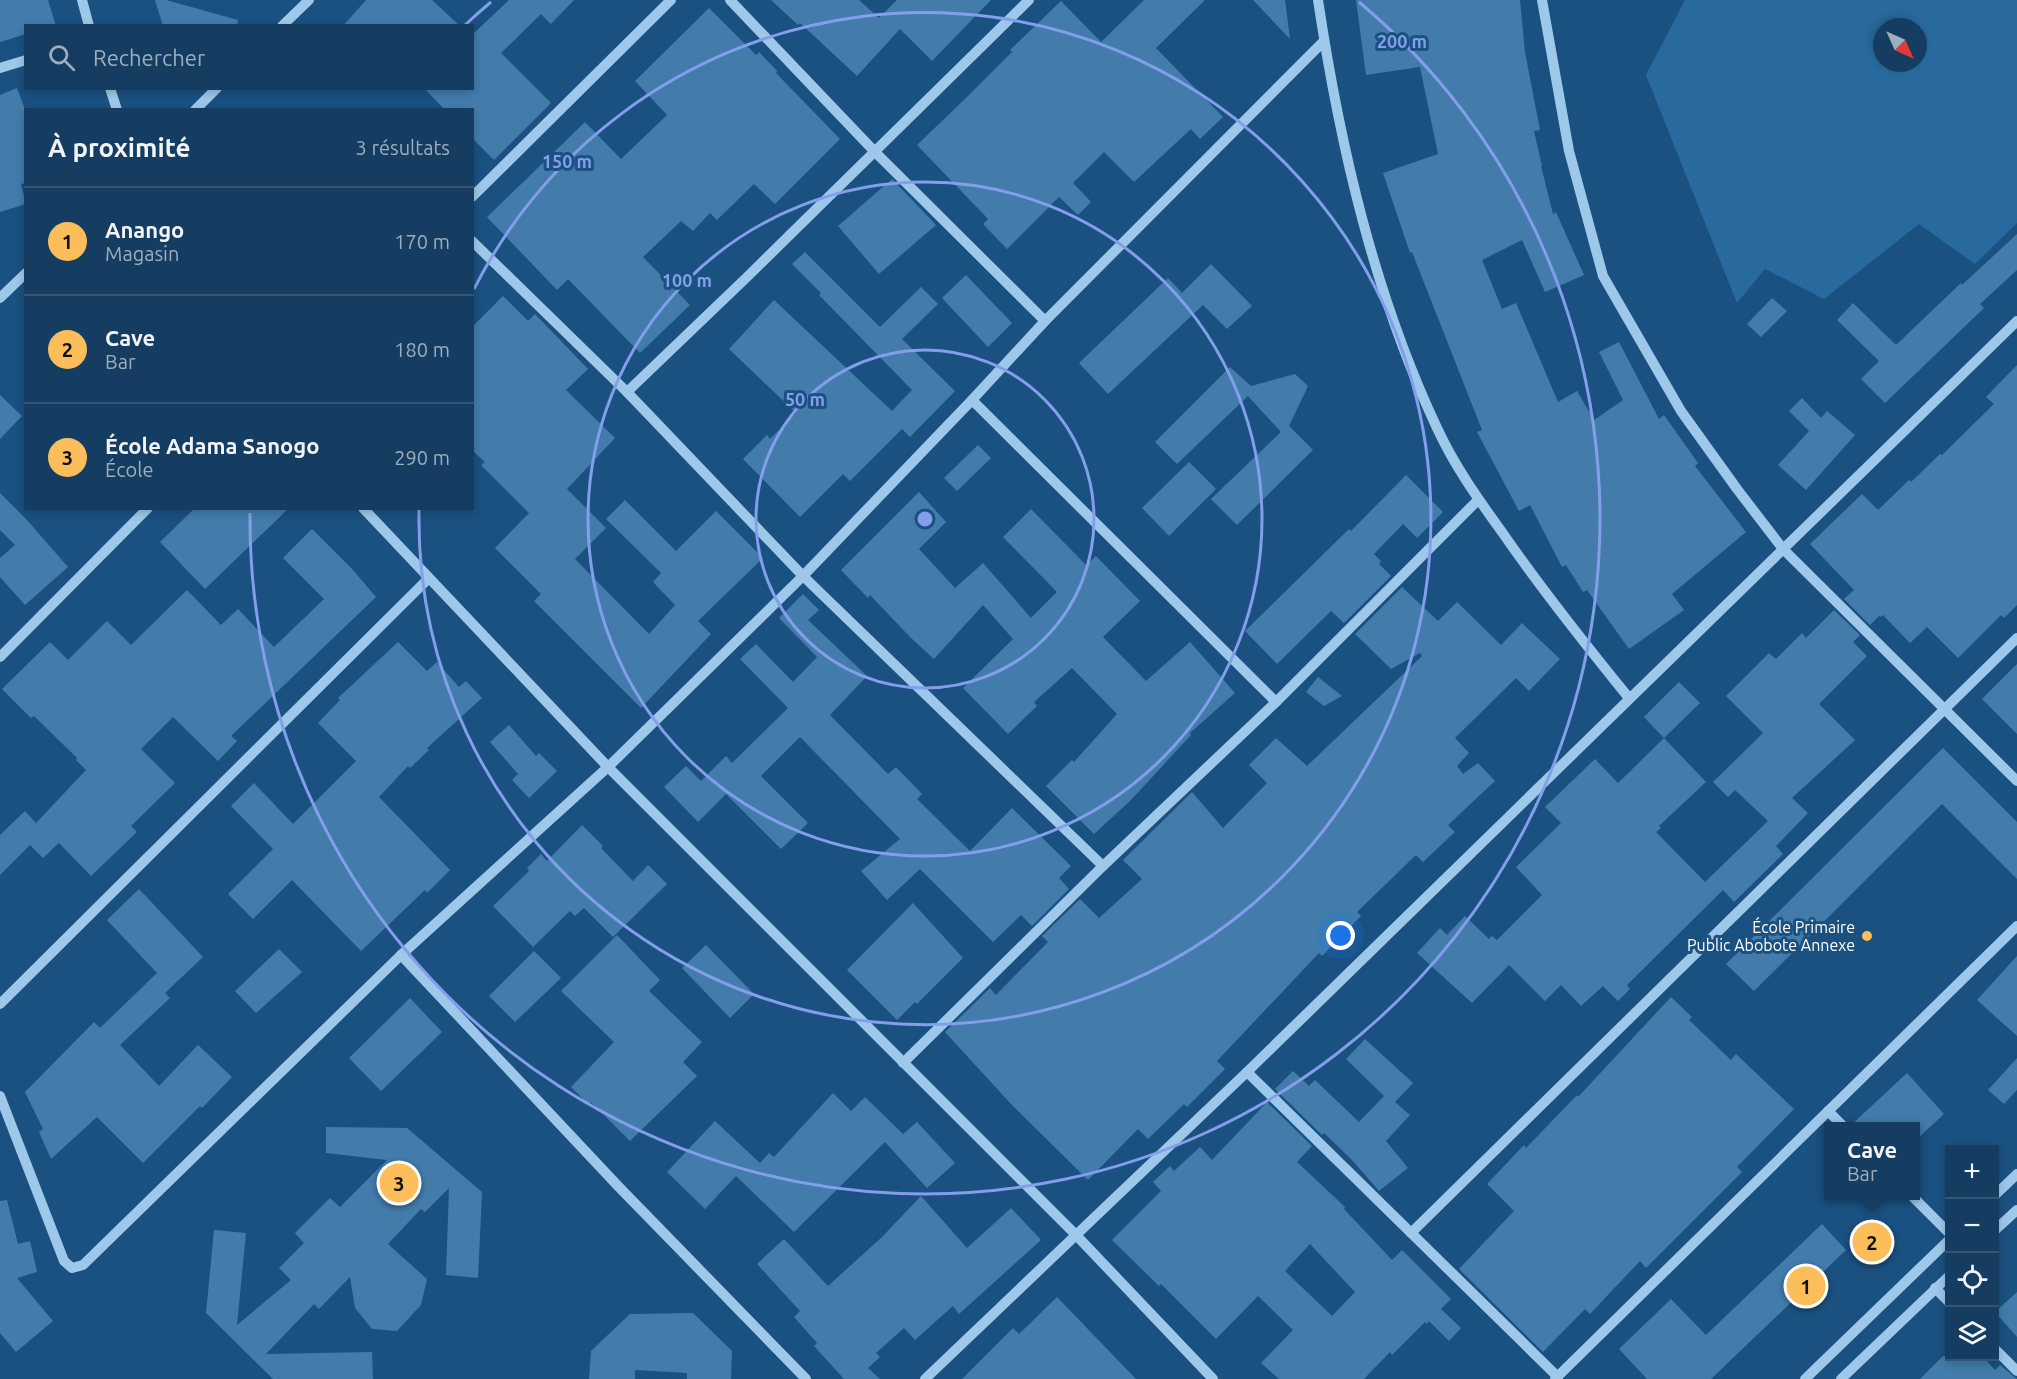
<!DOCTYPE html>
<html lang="fr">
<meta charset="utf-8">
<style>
:root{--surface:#143d61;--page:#1d4467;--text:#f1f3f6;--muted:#9daebd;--line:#335676;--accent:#fcbe5b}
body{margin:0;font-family:Ubuntu,sans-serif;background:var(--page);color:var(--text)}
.controls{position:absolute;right:18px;bottom:18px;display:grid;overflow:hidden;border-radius:0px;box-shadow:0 3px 9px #0003}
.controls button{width:54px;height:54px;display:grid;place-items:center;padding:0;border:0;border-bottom:2px solid var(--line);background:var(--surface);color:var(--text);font:30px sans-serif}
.compass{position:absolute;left:1873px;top:18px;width:54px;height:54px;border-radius:50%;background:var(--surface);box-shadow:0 3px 9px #0003;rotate:135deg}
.you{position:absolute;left:1341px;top:936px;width:21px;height:21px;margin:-15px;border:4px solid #fff;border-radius:50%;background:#1a73e8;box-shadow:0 0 0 9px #1a73e833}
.badge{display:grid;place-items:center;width:39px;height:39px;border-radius:50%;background:var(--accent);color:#111;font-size:20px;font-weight:700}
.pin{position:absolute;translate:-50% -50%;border:3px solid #fff;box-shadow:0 2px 6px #0006}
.popup{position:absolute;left:1824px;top:1122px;width:96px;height:78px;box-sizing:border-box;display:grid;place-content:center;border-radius:0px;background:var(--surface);filter:drop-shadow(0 2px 4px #0005);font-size:20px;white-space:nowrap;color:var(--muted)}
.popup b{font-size:22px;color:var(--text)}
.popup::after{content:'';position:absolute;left:50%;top:100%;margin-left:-12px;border:12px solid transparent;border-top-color:var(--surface)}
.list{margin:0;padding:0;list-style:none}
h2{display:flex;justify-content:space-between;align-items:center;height:78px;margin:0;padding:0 24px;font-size:26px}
h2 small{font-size:20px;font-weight:400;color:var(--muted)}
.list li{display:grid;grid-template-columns:39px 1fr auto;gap:18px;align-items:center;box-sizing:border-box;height:108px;padding:0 24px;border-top:2px solid var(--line)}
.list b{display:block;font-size:22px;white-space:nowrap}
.list p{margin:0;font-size:20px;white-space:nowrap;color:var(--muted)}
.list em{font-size:20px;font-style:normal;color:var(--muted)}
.icon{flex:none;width:33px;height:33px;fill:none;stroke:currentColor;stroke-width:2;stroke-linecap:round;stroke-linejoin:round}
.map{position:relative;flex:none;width:2017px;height:1379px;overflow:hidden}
.search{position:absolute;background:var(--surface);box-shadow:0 3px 9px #0003;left:24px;top:24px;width:450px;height:66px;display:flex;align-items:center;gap:15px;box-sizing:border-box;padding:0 21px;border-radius:0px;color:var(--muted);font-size:22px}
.panel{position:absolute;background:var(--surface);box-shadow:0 3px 9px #0003;left:24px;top:108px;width:450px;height:402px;border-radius:0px}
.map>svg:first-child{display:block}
.green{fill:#296a9e;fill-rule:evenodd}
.building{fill:#437cab;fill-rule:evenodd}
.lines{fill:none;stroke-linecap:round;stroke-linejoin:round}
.minor{stroke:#9ec8ea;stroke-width:10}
.ring{fill:none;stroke:#839eea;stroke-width:3}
.poi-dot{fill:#fcbe5b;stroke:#1a5181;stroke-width:2}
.labels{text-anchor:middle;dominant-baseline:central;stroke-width:6;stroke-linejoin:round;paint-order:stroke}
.poi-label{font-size:16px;fill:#fff;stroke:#1a5181;text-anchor:end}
.centre{fill:#839eea;stroke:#1a5181;stroke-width:3}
.ring-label{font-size:18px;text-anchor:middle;font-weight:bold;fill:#839eea;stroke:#1a5181;stroke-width:6;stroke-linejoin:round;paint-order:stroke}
</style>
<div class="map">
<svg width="2017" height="1379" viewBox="0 0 2017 1379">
<rect width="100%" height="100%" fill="#1a5181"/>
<path class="green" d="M1685,0H2017V223L1975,264L1919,224L1824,299L1765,269L1737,303L1646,75ZM1882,27H1918V63H1882Z"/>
<g class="building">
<path d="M0,0H48L56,26H26V34L0,42Z"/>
<path d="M155,0H166L238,20L237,26H163Z"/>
<path d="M366,0H432L460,26H343Z"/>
<path d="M509,0H574L551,24L541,14L501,53L551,103L494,160L472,138V110H445L424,88H472V35Z"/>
<path d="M771,0H859L879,18L897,0H991L932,61L900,29L857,76L800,23L798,25Z"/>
<path d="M1144,0H1205L1156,48L1223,117L1200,139L1191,129L1134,182L1104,152L1073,183L1091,202L1078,215L1059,197L1007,249L983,224L988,219L917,145L968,96L1012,52L1010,50L1061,1L1101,42Z"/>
<path d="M1253,0H1285L1290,39Z"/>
<path d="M1356,0H1520L1525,52L1540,130L1534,131L1542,166H1541L1553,214L1556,212L1584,275L1545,292L1522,240L1482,260L1502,309L1516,303L1558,402L1577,391L1594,420L1623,400L1599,352L1619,342L1659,419L1664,415L1698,463L1695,466L1746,532L1672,594L1684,610L1629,649L1587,590L1583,592L1566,565L1562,567L1530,505L1519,511L1477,432L1482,430L1412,252L1410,253L1383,173L1438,154L1420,67L1366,75Z"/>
<path d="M709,8L756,55L759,52L777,71L776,73L840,139L775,204L754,184L717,220L710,213L693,231L681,221L643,257L690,305L640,353L568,279L557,290L487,217L585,122L621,159L667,115L635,81Z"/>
<path d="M17,88L26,112V183L21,184L26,204L0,212V95Z"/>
<path d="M892,179L936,225L879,274L838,226Z"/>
<path d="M2017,234V270L1980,304L1984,308L1885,403L1861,379L1879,361L1837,320L1853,303L1896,345L1961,283L1962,285Z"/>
<path d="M805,252L880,327L921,287L938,304L902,339L955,391L910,437L902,429L850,481L843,474L800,517L743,459L767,435L770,439L796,413L729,349L774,300L892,411L912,390L819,295L821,293L792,264Z"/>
<path d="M1211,264L1252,306L1227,329L1203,305L1108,394L1079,363L1168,278L1182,293Z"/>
<path d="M966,275L1012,323L988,347L942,298Z"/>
<path d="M503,296L528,321L535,314L588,369L566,390L615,438L567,489L606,528L575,559L649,634L675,605L653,582L661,573L606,519L625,500L676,551L716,511L763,558L698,621L711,634L641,708L534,601L541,594L495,548L529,513L481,465L485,462L472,450V327Z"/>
<path d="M1772,298L1787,311L1761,337L1747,324Z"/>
<path d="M2017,365V605L2004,618L2001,615L1958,658L1927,627L1910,643L1883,615L1881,617L1879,616L1870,625L1844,599L1854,590L1810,544L1862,494L1878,510L1909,480L1911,482L1940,454L1942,455L1994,404L1986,397Z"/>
<path d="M1230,367L1251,386L1295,374L1308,386L1289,426L1313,450L1237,525L1211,499L1281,432L1248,396L1177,464L1155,442Z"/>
<path d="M0,395L22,416L0,439Z"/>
<path d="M1802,398L1821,418L1827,411L1855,435L1806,490L1778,465L1809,431L1789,411Z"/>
<path d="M978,445L991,458L957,491L944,478Z"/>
<path d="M1189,462L1216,489L1169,536L1142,508Z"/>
<path d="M1406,475L1443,512L1417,538L1403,524L1374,554L1381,561L1379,564L1391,576L1344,623L1331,611L1277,664L1245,631L1349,529L1351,531Z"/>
<path d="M919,492L946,522L919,549L955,588L983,563L1031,618L1057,592L1003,537L1031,509L1086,565L1096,556L1140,601L1103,637L1146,681L1190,642L1235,693L1190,733L1191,735L1131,800L1094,834L1046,786L1072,760L1074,762L1117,714L1072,668L1034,702L1037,706L1008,734L963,688L1013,639L983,605L934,659L910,637L870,595L868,598L841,570Z"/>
<path d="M0,493L26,519L68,567L25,605L0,577V558L15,545L0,530Z"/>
<path d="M195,508H289L205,589L160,542Z"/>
<path d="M312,529L352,569L376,597L231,736L237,741L218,761L173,717L141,749L175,783L131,826L137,832L91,876L59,843L43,858L30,845L0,875V835L25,811L36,823L86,770L76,760L77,758L34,716L31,718L2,689L50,642L68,660L107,621L131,645L187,590L221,625L238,609L274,647L324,599L283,558Z"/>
<path d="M1402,587L1438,621L1457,602L1501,645L1522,623L1560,659L1529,691L1516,678L1455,738L1469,753L1457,766L1463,774L1478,763L1495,781L1448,825L1455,832L1423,862L1416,855L1357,912L1361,916L1322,956L1319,953L1217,1061L1225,1069L1187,1107L1184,1104L1148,1139L1138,1129L1088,1180L1010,1103L945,1032L990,988L996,995L1048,942L1042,936L1080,899L1099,918L1142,879L1123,860L1192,792L1223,828L1267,783L1249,765L1276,738L1307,766L1422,656L1420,653L1391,669L1355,634Z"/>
<path d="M803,594L819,610L808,620L867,676L830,715L888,774L896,767L922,794L917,799L970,851L1012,808L1071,866L1059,878L1069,889L1032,926L1021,915L993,942L920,869L887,900L861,871L900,839L800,737L761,776L808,823L781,849L726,794L698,822L664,787L686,766L701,781L726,756L732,763L788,708L740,659L756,644L793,682L817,657L779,618Z"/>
<path d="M1834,610L1860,635L1853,642L1867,656L1819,704L1855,740L1792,798L1808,813L1776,846L1783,854L1734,902L1723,890L1627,985L1630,989L1618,1001L1603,986L1581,1006L1561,985L1545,1001L1509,965L1472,1003L1417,953L1440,928L1447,935L1465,916L1489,939L1492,936L1497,940L1542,895L1516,867L1561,823L1545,807L1595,759L1618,783L1664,738L1706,782L1659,826L1661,828L1656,832L1705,882L1768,821L1735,790L1728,797L1713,782L1763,733L1726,696L1769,653L1776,659L1802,633L1806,638Z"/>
<path d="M398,642L427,671L437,662L459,687L466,681L482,698L427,748L429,750L410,768L408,766L379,797L450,870L427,893L425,890L361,951L292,880L253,919L228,894L273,849L231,806L254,783L293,824L356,761L318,723L340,700L338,698Z"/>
<path d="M2017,664V734L1982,699Z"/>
<path d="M1318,677L1342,696L1324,706L1306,692Z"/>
<path d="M1679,682L1700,703L1664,738L1644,717Z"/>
<path d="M509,725L536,756L539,753L557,771L529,798L512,780L518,774L490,742Z"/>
<path d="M1943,748L2017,822V879L1942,804L1754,991L1726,964Z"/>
<path d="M582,825L603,846L601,848L633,881L648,865L667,884L613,937L584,908L575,916L570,911L533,947L493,906L529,871L527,868L541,854L547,861Z"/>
<path d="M139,889L203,957L165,993L170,998L120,1045L159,1086L198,1045L232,1077L202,1108L200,1106L143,1163L97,1117L51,1159L39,1132L43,1129L25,1092L94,1022L100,1028L157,973L107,920Z"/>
<path d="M913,903L963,958L917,1004L915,1002L897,1020L847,970Z"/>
<path d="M617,935L660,980L649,991L702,1042L683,1062L697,1076L630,1141L591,1102L589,1105L571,1087L614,1042L561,991Z"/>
<path d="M706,945L754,994L730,1018L682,968Z"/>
<path d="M279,949L302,972L256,1013L235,991Z"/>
<path d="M534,951L561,978L515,1022L489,996Z"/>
<path d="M2017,956V1036L1977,1000Z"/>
<path d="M1671,997L1692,1017L1689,1020L1731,1060L1736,1054L1794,1109L1737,1167L1742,1172L1646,1268L1640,1261L1590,1314L1585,1309L1543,1352L1459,1269L1514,1211L1487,1184L1524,1145L1526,1148L1577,1095L1578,1097Z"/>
<path d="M410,998L442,1032L381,1091L349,1058Z"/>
<path d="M1365,1039L1413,1083L1395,1102L1410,1115L1386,1141L1408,1168L1379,1191L1352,1160L1324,1133L1322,1135L1275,1089L1293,1071L1309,1086L1315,1080L1359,1122L1384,1096L1346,1059Z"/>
<path d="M2017,1058V1090L2004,1104L1988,1090Z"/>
<path d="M1907,1073L1944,1114L1916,1140V1126H1850Z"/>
<path d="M833,1093L851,1111L865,1097L903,1134L917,1122L955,1163L927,1188L885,1142L794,1232L736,1176L705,1209L667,1172L715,1121L760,1163L769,1153L774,1157Z"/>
<path d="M1267,1102L1312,1146L1297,1162L1345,1207L1344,1209L1392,1260L1402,1250L1451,1299L1441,1309L1461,1328L1449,1341L1429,1321L1427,1324L1425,1322L1392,1355L1390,1352L1364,1379H1279L1261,1363L1293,1330L1258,1296L1216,1339L1161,1284L1159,1286L1112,1240L1161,1191L1153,1182L1170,1166L1174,1171L1200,1147L1212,1160ZM1310,1244L1355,1292L1332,1316L1285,1271Z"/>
<path d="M326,1127L407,1128L482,1192L478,1278L446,1275L449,1188L425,1212L421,1209L388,1244L427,1279L421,1305L397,1331L372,1329L355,1308L350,1277L319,1309L314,1304L266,1354L372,1352L373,1379H273L206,1313L214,1230L246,1233L237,1325L291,1280L279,1268L304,1243L295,1233L330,1198L340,1207L387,1160L326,1153Z"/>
<path d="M921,1196L967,1248L1011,1208L1041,1240L959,1314L953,1306L915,1340L904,1328L876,1353L880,1357L868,1368L880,1379H844L814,1346L817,1343L794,1317L800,1311L757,1264L784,1239L828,1286L882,1237Z"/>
<path d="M7,1200L18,1244L30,1241L37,1272L17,1278L53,1321L16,1352L0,1333V1201Z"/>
<path d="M1822,1224L1846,1250L1711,1379H1647L1619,1349L1671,1299L1706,1335Z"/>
<path d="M2017,1292V1337L1995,1312Z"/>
<path d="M1057,1297L1136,1379H962L1013,1328L1019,1334Z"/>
<path d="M693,1313L732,1351L731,1379H687V1373L635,1370V1379H589L591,1351L630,1314Z"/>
<path d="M1943,1356H1982L1995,1370L2000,1365L2017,1379H1920Z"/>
</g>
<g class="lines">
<g class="minor">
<path d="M82,0L89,26"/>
<path d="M730,0L875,152L1045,321"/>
<path d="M1318,0C1340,146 1374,294 1437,428C1454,465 1478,499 1502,532C1542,590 1585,644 1629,698"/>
<path d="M1542,0L1569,151L1603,276L1681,411L1737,489L1783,549L2017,781"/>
<path d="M282,26L309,0"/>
<path d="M0,68L26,60"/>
<path d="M110,88L117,110"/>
<path d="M195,110L217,88"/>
<path d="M472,197L671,0"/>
<path d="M472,241L627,392L803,576L1103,866"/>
<path d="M0,298L26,273"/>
<path d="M627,392L746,278L1029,0"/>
<path d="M972,400L1276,702"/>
<path d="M363,508L608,767L1076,1235L1213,1379"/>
<path d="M0,657L148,508"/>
<path d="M401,955L618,1186L806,1379"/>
<path d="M0,1004L428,579"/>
<path d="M903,1063L1103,866L1276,702L1478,500"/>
<path d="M1247,1072L1558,1377"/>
<path d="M0,1096L64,1261L72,1268L83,1265L401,955L608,767L803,576L972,400L1045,321L1324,41"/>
<path d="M1828,1111L1843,1126"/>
<path d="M1912,1196L1950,1234"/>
<path d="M1994,1196L2017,1174"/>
<path d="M1994,1231L2017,1210"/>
<path d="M1411,1233L2017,638"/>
<path d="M1935,1288L1950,1303"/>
<path d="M1994,1348L2017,1371"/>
<path d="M925,1379L1247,1072L2017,321"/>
<path d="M1555,1379L2017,926"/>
<path d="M1805,1379L1950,1239"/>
<path d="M1841,1379L1950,1275"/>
</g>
</g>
<g class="ring">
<circle cx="925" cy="519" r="169"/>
<circle cx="925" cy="519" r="337"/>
<path d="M474 289A506 506 0 1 1 419 510"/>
<path d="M465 25A675 675 0 0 1 491 2M1359 2A675 675 0 1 1 250 513"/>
</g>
<circle class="poi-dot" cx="1867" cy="936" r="6"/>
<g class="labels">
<g class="poi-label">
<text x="1855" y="927">École Primaire<tspan x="1855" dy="18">Public Abobote Annexe</tspan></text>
</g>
</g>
<circle cx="925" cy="519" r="9" class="centre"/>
<g class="ring-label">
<text x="1402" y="48">200 m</text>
<text x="567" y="168">150 m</text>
<text x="687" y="287">100 m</text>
<text x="805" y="406">50 m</text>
</g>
</svg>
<div class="controls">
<button>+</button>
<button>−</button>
<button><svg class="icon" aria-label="locate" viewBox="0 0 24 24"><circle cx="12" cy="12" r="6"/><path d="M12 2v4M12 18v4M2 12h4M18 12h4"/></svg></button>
<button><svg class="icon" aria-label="layers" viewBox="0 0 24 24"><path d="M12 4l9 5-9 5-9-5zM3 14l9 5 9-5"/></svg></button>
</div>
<svg class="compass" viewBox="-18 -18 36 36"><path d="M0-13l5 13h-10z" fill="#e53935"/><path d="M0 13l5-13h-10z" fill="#9daebd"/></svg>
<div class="you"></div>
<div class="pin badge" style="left:1806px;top:1286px">1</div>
<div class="pin badge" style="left:1872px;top:1242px">2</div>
<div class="popup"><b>Cave</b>Bar</div>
<div class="pin badge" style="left:399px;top:1183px">3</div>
<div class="search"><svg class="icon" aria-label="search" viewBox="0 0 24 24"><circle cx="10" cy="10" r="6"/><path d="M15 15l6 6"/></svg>Rechercher</div>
<section class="panel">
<h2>À proximité<small>3 résultats</small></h2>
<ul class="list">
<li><span class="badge">1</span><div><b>Anango</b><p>Magasin</p></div><em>170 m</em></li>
<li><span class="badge">2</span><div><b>Cave</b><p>Bar</p></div><em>180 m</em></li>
<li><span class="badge">3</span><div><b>École Adama Sanogo</b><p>École</p></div><em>290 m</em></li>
</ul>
</section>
</div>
